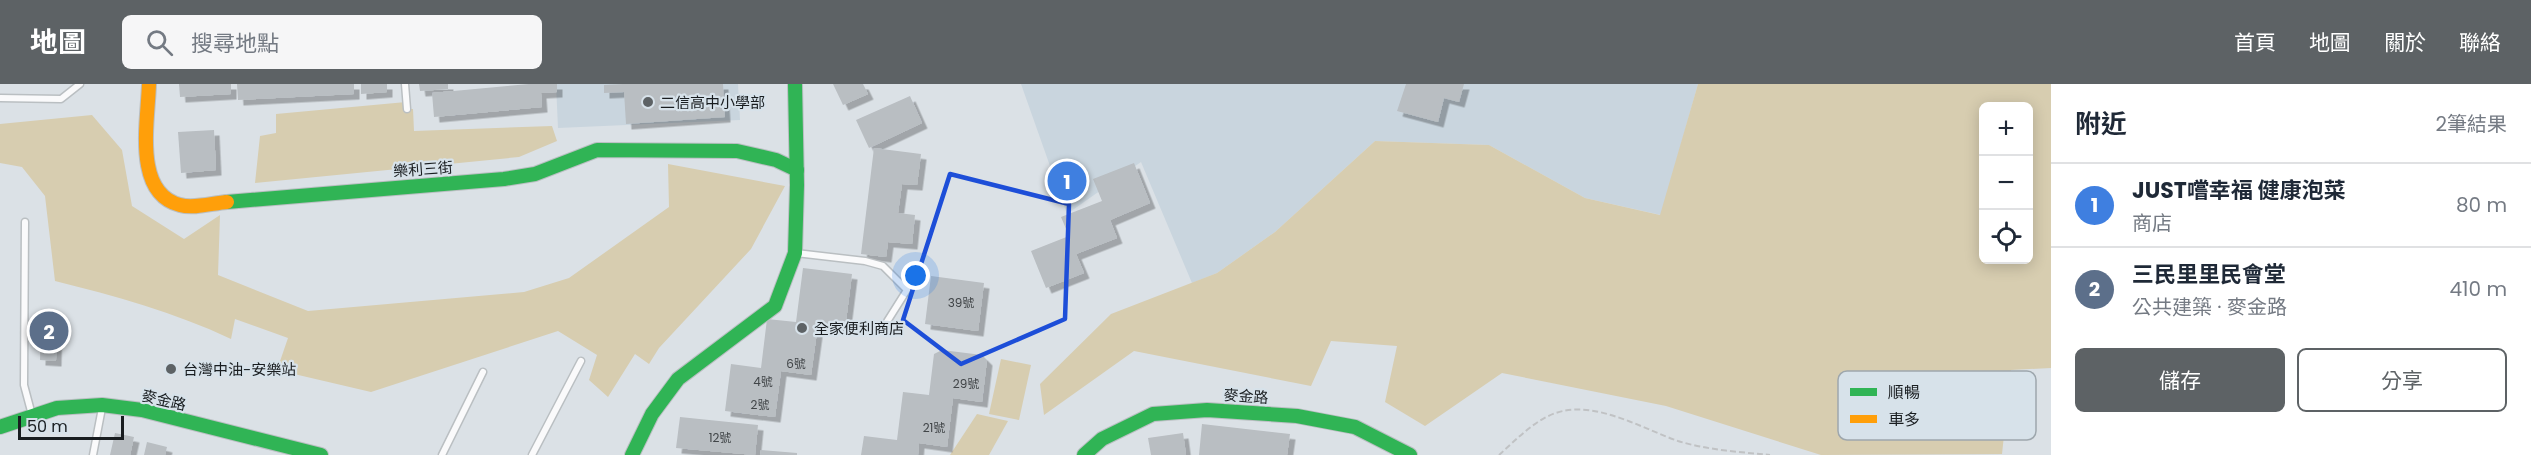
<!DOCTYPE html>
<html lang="zh-TW">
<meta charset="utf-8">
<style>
:root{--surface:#fff;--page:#f6f6f7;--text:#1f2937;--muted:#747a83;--line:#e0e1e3;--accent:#5d6265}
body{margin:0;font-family:Poppins,"Noto Sans TC",sans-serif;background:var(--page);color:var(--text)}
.controls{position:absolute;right:18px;top:18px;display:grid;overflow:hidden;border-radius:9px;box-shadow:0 3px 15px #0003}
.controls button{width:54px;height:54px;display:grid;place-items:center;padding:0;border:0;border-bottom:2px solid var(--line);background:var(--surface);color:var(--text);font:30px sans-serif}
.scale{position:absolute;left:18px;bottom:15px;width:106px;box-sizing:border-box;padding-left:6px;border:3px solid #191d20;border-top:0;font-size:16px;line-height:21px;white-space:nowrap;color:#191d20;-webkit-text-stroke:4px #d7e2ea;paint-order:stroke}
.you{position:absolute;left:916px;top:192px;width:21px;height:21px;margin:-15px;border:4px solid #fff;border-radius:50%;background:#1a73e8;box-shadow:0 0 0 9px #1a73e833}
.badge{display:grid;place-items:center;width:39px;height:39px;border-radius:50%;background:var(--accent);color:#fff;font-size:20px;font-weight:700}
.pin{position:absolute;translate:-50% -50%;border:3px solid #fff;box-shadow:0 2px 6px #0006}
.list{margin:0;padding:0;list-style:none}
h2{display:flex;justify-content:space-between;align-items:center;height:78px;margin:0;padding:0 24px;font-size:26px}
h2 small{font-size:20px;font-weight:400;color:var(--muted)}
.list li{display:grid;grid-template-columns:39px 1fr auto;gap:18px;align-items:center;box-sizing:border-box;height:84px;padding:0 24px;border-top:2px solid var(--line)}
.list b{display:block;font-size:22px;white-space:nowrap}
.list p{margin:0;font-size:20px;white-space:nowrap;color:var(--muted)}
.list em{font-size:20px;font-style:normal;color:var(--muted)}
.actions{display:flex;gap:12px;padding:18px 24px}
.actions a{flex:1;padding:14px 0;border:2px solid var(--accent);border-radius:9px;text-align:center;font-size:21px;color:var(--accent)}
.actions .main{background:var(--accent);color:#fff}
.icon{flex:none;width:33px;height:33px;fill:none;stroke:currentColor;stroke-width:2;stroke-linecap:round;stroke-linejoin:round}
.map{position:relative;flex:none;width:2051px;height:371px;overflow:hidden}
header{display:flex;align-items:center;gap:36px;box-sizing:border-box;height:84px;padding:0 30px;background:var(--accent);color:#fff}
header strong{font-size:28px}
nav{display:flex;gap:33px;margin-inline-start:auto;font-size:21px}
.search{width:420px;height:54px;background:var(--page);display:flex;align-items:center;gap:15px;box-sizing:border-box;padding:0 21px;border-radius:9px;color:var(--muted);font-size:22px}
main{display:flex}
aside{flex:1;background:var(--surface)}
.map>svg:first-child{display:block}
.built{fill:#c9d5de}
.green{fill:#d7cdb0;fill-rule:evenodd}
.building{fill:#b9bec2;filter:url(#shadow)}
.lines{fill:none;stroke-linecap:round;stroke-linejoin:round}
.lane-casing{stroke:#babfc2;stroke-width:9}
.fast-casing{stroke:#babfc2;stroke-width:16}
.slow-casing{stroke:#babfc2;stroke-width:16}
.path{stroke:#c0c2c4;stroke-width:2;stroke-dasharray:6 3;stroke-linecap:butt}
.lane{stroke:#fafafb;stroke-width:6}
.fast{stroke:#30b455;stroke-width:14}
.slow{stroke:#ff9f0a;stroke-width:14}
.marked{fill:none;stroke:#1d4ed8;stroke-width:4.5;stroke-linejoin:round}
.poi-dot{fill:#5d6265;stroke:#d7e2ea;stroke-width:2}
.labels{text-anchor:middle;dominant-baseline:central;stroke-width:4.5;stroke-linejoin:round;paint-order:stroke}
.number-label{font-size:12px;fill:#414548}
.poi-label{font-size:15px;fill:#191d20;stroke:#d7e2ea;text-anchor:start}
.street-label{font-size:15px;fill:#191d20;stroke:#d7e2ea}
.key{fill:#d7e2ea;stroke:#9ea7ad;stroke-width:1.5}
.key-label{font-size:16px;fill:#191d20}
</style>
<header>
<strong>地圖</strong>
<div class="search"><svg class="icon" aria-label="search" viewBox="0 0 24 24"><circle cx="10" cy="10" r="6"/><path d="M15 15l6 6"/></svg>搜尋地點</div>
<nav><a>首頁</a><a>地圖</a><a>關於</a><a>聯絡</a></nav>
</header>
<main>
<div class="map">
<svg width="2051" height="371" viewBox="0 0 2051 371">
<defs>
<filter id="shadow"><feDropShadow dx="5.5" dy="5.5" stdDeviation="0" flood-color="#0004"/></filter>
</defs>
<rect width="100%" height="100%" fill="#dbe1e6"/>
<g class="built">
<path d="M556,0H738L740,36L558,44Z"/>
<path d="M1021,0H1698L1661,131L1585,114L1489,61L1375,57L1275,148L1217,189L1192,199L1141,78L1067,130Z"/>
</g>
<g class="green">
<path d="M1698,0H2051V284L2011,286L2002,370L1821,371L1666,322L1502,289L1425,342L1385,318L1397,262L1331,257L1311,302L1134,267L1044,331L1040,300L1111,230L1217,189L1275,148L1375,57L1489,61L1585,114L1660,131ZM1984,22H2028V176H1984Z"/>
<path d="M406,18L407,25H413L414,47L552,42L557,57L519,73L255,99L260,52L276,49V30Z"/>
<path d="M92,31L122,66L132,122L184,155L220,131L218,191L308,227L524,208L569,194L669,123L668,80L785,102L751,165L659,264L649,280L635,270L608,313L589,296L597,271L558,247L371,308L277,286L288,254L235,235L231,255C174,228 115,212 55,197L45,112L22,83L0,79V40Z"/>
<path d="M1001,275L1031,281L1019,336L989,330Z"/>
<path d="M977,330L1008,337L989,371H950Z"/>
</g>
<g class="building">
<path d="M179,0H231V10L180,13Z"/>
<path d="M237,0H354V10L238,16Z"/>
<path d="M361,0H387V8L361,10Z"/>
<path d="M419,0H448V5L420,7Z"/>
<path d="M529,0H557V8L541,9L542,23L434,33L432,9Z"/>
<path d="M623,0H723L725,33L626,40L624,8L604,9V1Z"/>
<path d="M833,0H863L868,10L843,21Z"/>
<path d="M1406,0H1464L1459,18L1444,14L1438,38L1397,27Z"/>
<path d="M910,12L922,39L869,64L856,36Z"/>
<path d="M214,46L216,86L181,89L178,48Z"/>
<path d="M874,64L921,70L917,101L902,100L898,129L915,131L912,160L888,158L886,173L861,170Z"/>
<path d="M1134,79L1150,119L1110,136L1117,154L1076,170L1084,189L1046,204L1031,167L1069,152L1061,133L1102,117L1093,95Z"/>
<path d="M803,184L852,190L845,245L818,241L811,291L781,287L775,333L725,327L731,280L761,284L767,235L796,238Z"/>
<path d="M931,192L984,199L978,247L925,240Z"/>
<path d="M41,235L57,236L56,277L40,276Z"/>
<path d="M942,266L982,271L987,276L982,318L953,314L947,363L919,359L918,371H861L864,352L897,356L903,308L929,311L934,270Z"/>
<path d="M680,333L758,341L755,371L676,364Z"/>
<path d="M1202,340L1290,350L1287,371H1199Z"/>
<path d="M115,349L134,353L130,371H110Z"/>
<path d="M1183,349L1186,371H1151L1148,354Z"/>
<path d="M147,358L167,363L165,371H144Z"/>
<path d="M761,366L797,369V371H760Z"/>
</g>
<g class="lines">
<g class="lane-casing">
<g id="lane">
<path d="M405,0L407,25"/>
<path d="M0,14L61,15L80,0"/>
<path d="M25,138L24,301L32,331"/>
<path d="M796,169L865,177L883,182L907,206L883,244"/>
<path d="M93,371L102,324"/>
<path d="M442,371L483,288"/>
<path d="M532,371L581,277"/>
</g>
</g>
<g class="fast-casing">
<g id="fast">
<path d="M227,118L504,95L535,90L597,66L737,67L776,76L797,86"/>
<path d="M0,343L57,324L102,321L142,326L321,371"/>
<path d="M632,371L652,330L678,295L775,222L795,169L797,101L795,0"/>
<path d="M1084,371L1102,355L1153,330L1207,326L1297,332L1355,343L1410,371"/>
</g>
</g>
<g class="slow-casing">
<path id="slow" d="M149,0C148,37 133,109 180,121C194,125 213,119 227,118"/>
</g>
<path class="path" d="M1499,371C1517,355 1538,332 1563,327C1600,319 1644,345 1678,357C1707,366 1740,368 1770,371"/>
<use href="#lane" class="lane"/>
<use href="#fast" class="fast"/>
<use href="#slow" class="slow"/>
</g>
<path class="marked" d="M950,90L1069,120L1065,235L961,280L903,236Z"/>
<g class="poi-dot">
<circle cx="648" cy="18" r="6"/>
<circle cx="802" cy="244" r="6"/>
<circle cx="171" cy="285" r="6"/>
</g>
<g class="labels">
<g class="number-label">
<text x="961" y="218">39號</text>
<text x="796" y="279">6號</text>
<text x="763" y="297">4號</text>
<text x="966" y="299">29號</text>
<text x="760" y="320">2號</text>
<text x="934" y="343">21號</text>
<text x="720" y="353">12號</text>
</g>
<g class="poi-label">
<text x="660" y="18">二信高中小學部</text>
<text x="814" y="244">全家便利商店</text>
<text x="183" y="285">台灣中油-安樂站</text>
</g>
<g class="street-label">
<text transform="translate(423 85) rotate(-4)">樂利三街</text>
<text transform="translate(1246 312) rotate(4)">麥金路</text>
<text transform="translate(164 316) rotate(13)">麥金路</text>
</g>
</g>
<rect x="1838" y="287" width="198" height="69" rx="9" class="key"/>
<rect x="1850" y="304" width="27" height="8" fill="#30b455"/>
<rect x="1850" y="331" width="27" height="8" fill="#ff9f0a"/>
<g class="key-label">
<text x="1888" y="314">順暢</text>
<text x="1888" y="341">車多</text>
</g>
</svg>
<div class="controls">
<button>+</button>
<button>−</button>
<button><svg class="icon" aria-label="locate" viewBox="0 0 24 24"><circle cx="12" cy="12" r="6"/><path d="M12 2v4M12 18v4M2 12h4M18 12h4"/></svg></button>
</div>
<div class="scale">50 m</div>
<div class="you"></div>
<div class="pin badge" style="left:1067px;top:97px;background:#3f7fe0">1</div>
<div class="pin badge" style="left:49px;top:247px;background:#5c6f8a">2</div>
</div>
<aside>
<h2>附近<small>2筆結果</small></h2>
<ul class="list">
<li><span class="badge" style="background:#3f7fe0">1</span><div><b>JUST嚐幸福 健康泡菜</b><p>商店</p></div><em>80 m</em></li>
<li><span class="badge" style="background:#5c6f8a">2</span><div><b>三民里里民會堂</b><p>公共建築 · 麥金路</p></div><em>410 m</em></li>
</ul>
<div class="actions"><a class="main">儲存</a><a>分享</a></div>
</aside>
</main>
